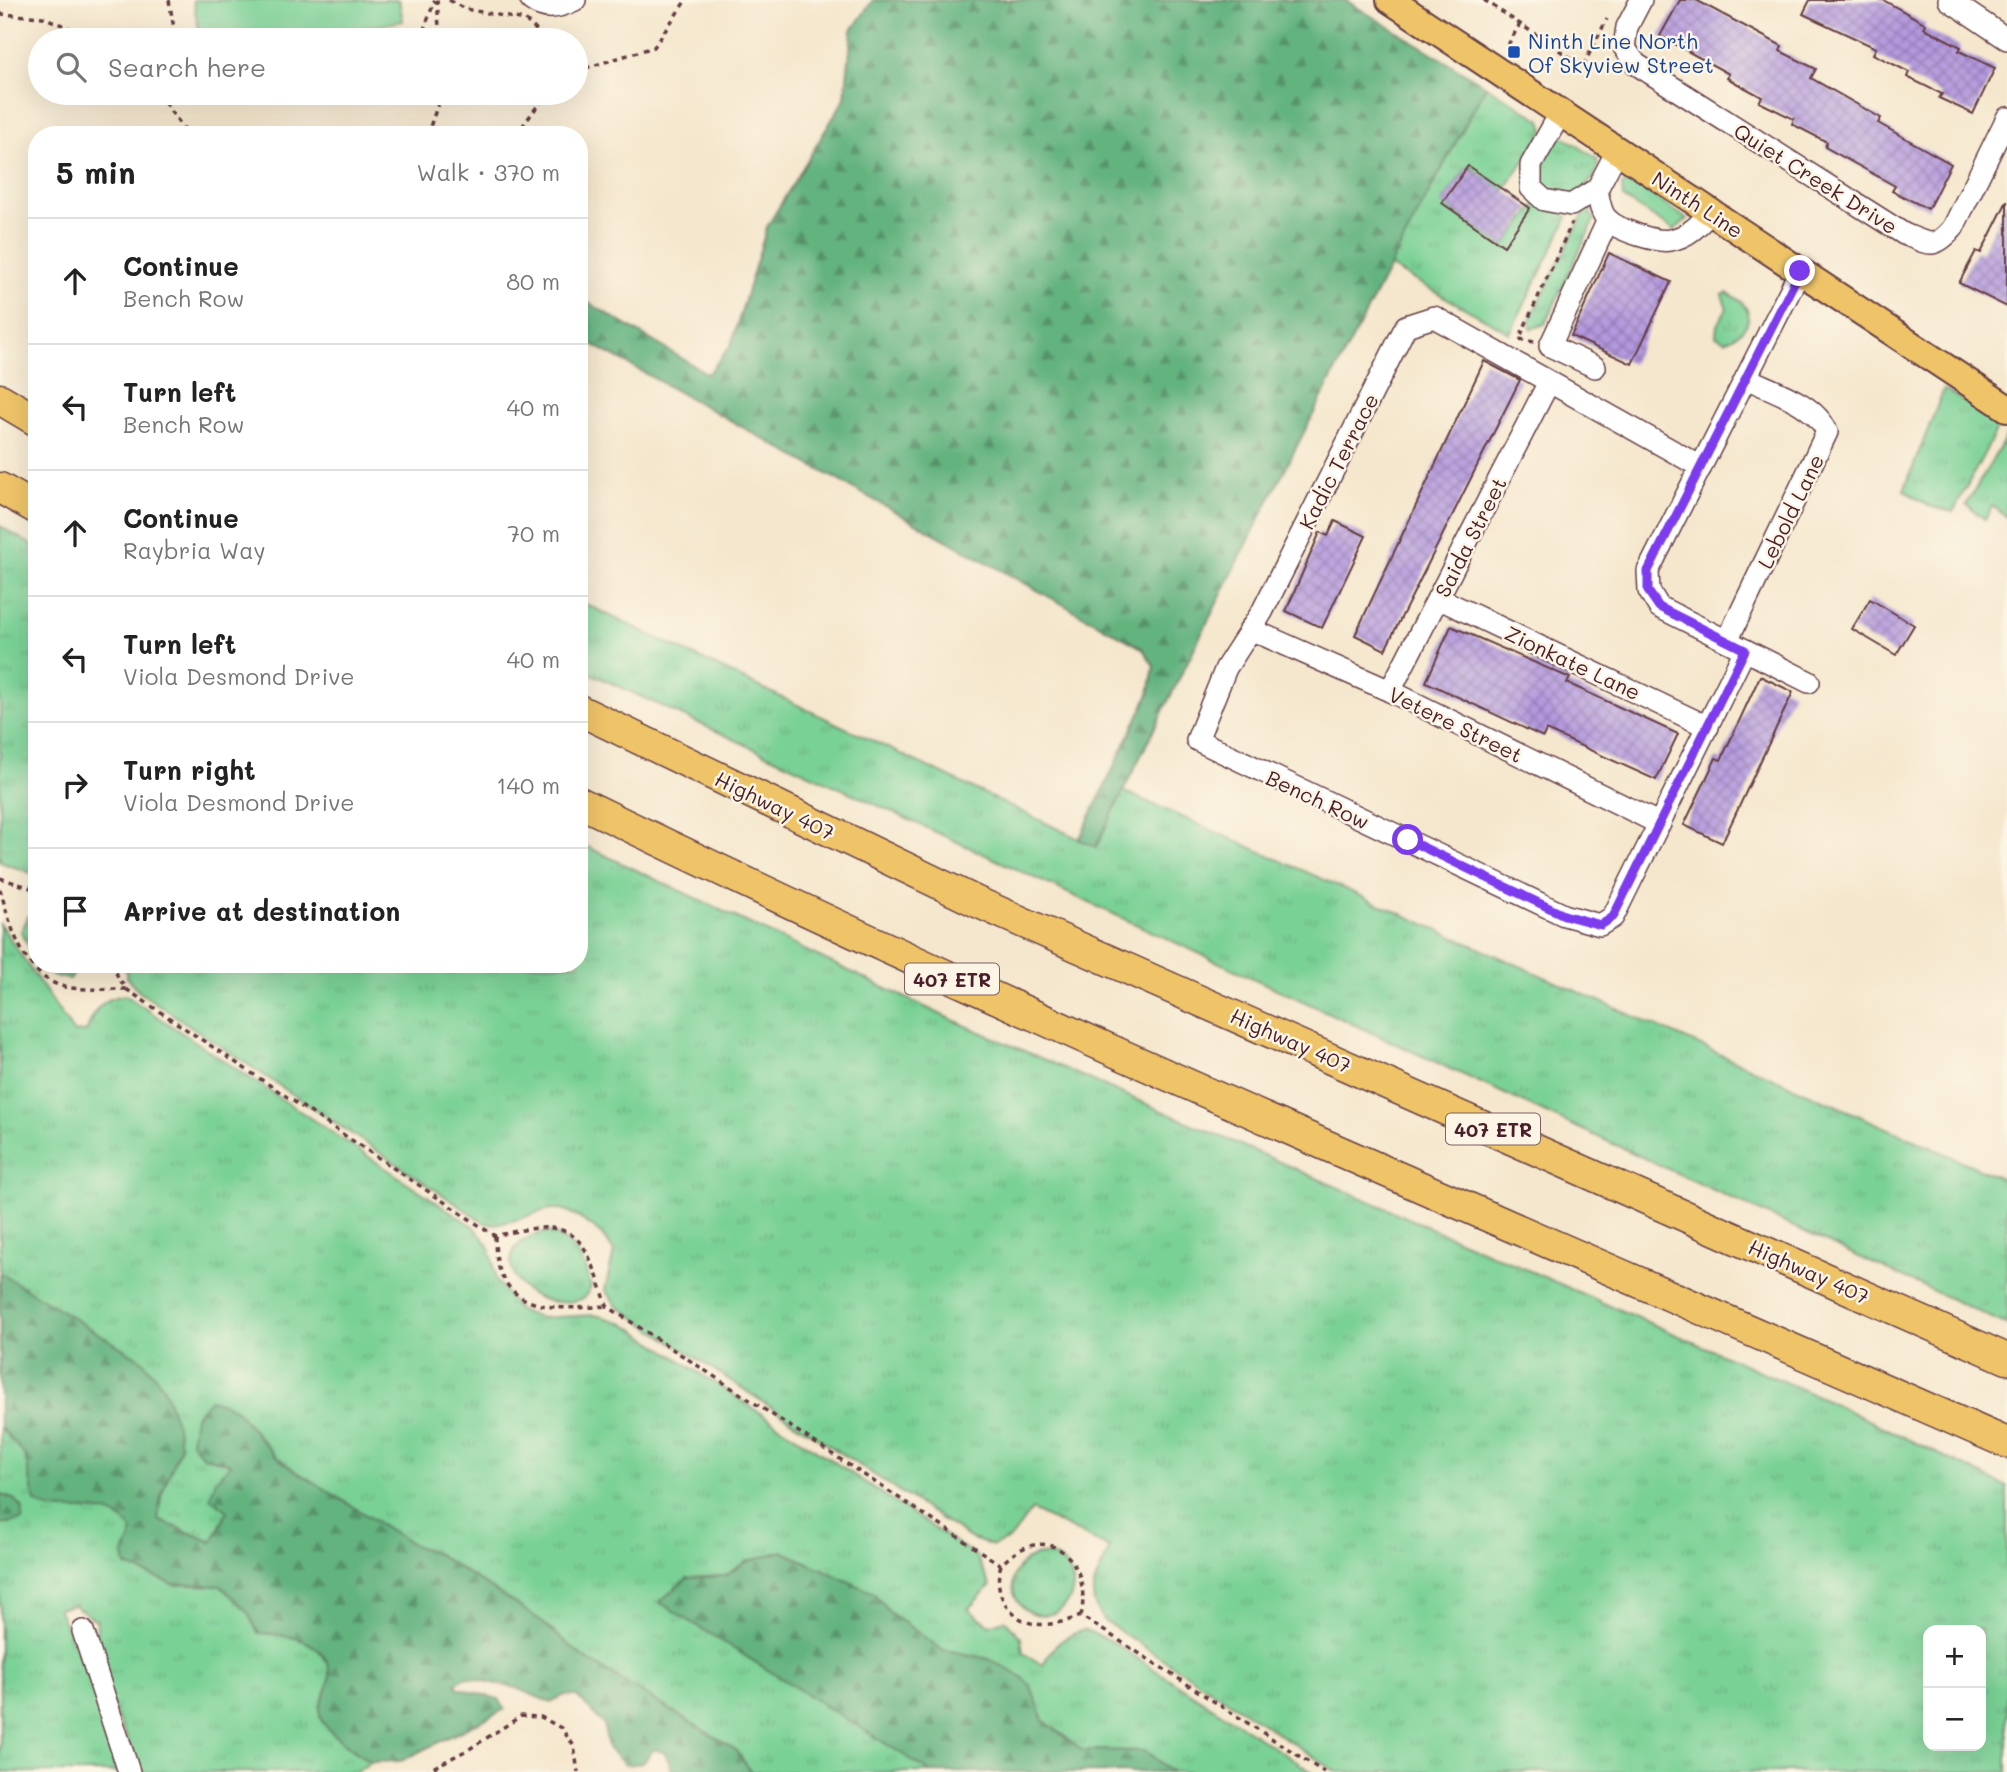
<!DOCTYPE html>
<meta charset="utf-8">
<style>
:root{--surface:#fff;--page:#f6f6f6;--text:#222;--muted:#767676;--line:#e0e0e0}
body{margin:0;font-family:Mali,sans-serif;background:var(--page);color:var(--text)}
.controls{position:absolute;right:21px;bottom:21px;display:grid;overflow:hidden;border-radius:14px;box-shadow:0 7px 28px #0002}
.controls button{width:63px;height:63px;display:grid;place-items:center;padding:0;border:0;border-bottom:2px solid var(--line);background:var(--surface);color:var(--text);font:35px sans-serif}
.stop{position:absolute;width:21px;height:21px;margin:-16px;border:5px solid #7c3aed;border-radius:50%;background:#fff}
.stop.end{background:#7c3aed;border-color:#fff;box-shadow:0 2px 7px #0008}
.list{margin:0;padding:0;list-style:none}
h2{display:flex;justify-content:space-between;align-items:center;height:91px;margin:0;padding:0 28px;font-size:30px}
h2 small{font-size:23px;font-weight:400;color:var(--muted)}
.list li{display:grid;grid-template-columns:46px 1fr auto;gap:21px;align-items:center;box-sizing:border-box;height:126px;padding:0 28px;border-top:2px solid var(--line)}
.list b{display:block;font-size:26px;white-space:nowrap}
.list p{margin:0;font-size:23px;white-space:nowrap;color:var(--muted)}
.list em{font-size:23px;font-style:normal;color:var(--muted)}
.icon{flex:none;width:38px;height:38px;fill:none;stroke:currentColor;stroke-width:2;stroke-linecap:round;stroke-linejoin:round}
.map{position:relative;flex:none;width:2007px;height:1772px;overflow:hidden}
.search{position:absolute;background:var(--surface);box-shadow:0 7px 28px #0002;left:28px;top:28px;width:560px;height:77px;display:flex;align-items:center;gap:18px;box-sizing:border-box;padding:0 24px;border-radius:38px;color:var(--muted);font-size:26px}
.panel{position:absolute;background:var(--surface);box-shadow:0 7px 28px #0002;left:28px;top:126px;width:560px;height:847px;border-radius:28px}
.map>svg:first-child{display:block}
.grass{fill:url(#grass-tufts);stroke:#627860;stroke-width:2;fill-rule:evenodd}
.forest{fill:url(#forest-firs);stroke:#566955;stroke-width:2}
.park{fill:#7ad196;stroke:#627860;stroke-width:2}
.building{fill:url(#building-cross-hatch)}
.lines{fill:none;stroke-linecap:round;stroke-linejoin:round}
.minor-casing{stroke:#643d43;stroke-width:24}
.major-casing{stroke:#643d43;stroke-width:30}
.highway-casing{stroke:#643d43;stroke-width:33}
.path{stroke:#643d43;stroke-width:3.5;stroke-dasharray:5 5;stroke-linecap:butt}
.minor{stroke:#fff;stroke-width:21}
.major{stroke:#efc469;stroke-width:26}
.highway{stroke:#efc469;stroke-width:30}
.route{stroke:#7c3aed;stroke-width:9}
.transit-dot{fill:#1a4fb4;stroke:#fcf5e5;stroke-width:2.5}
.labels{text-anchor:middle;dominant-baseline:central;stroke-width:5;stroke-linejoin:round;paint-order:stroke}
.shield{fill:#fcf5e5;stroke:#7f5f63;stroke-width:2}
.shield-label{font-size:19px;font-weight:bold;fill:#4a1f2b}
.transit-label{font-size:21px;fill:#164399;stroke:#fcf5e5;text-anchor:start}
.street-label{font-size:21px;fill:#4a1f2b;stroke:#fcf5e5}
</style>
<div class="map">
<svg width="2007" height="1772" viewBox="0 0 2007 1772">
<defs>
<pattern id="grass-tufts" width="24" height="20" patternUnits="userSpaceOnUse" patternTransform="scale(1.75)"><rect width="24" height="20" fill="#7ad196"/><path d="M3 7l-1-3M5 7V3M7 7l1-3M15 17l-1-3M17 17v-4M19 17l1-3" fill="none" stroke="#6bb381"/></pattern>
<pattern id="forest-firs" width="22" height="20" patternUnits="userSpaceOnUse" patternTransform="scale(1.75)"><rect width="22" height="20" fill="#63b37f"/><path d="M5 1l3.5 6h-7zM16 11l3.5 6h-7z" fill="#549168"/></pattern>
<pattern id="building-cross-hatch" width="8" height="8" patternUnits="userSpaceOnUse" patternTransform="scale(1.75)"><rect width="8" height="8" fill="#b399de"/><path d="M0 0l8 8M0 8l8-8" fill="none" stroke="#947cb4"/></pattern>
</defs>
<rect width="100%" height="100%" fill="#fcf5e5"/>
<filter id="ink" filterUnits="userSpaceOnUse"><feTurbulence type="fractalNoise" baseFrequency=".0143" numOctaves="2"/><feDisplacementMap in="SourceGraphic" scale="14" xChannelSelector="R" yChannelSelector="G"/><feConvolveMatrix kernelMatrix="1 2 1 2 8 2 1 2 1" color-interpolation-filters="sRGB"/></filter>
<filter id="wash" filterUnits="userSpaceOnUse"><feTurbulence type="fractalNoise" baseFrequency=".00686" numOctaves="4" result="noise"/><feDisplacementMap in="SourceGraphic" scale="28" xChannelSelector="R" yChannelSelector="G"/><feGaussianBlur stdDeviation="1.57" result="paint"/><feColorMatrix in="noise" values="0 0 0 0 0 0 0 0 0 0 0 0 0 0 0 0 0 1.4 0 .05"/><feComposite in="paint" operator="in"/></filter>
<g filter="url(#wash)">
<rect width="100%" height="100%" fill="#f5e7cd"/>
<g class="grass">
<path d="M1486,86L1541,120L1544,130L1504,191L1468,166L1442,203L1504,246L1538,202L1565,213L1568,217L1510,333L1389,266Z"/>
<path d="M1560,134L1597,159C1600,174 1588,184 1578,195L1559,198L1542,185C1538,164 1548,151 1560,134Z"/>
<path d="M1631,181L1687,219L1674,230L1623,198L1622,185Z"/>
<path d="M1592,197L1593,206L1590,215L1595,218L1545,324L1531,329L1529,321Z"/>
<path d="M1727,293C1758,308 1753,329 1725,341L1716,336L1717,325L1727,308L1722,295Z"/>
<path d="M1944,389L1996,422V431L1953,512L1929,506L1904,490Z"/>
<path d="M2007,435V517L1992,506L1985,519L1966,505Z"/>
<path d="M0,526L37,548V875L0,862Z"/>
<path d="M579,601L1096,847L1123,791L2007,1181V1325L579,668Z"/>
<path d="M579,843L946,1017L1824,1399L2007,1487V1772H1337L1103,1620C1082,1591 1099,1576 1110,1548L1032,1510L1010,1539L993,1546L972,1539L617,1306L605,1290L614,1252C607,1238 597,1229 584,1221C578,1218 571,1212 565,1210C542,1203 516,1228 485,1223L138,991L127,977L125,964H579ZM1928,1630H1981V1746H1928Z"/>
<path d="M37,912V961L21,932L29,915Z"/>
<path d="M0,924L74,1033L87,1031C93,1010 102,998 125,995L474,1227L490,1248L496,1280L518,1310L540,1318L595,1315L624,1323L976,1556L990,1586L968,1609L989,1625L1005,1620L1021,1638L1023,1653L1043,1665C1052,1646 1064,1636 1084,1630L1109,1640L1312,1772H1172L1145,1751L1082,1750L1043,1720L1031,1686L989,1659L941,1649L889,1612L874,1593L746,1562L725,1576L688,1578L931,1772H751L736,1750L583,1657L537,1618L437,1554L414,1545L294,1470L274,1455L237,1411L226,1404L210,1400L195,1416L203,1456L231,1464L216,1480L228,1511L212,1542L157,1520L161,1496L180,1447L143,1361L0,1273Z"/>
<path d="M40,964H80L70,979L53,976Z"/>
<path d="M549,1232C575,1242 584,1260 591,1287L584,1298C520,1321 476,1242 549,1232Z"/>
<path d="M0,1427L25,1455L35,1501C62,1522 109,1493 134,1532L124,1554L172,1584L221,1586L248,1612L258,1633C286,1634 329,1639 330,1677C330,1691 316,1703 321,1719C326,1731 358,1753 370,1762L357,1772H142C120,1722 93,1677 97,1621L74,1605L58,1608L94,1690L117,1772H0V1524L22,1520L15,1500L0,1494Z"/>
<circle cx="1043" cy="1585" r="30"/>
</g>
<g class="forest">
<path d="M873,0H1345L1486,86C1351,337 1221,591 1096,847L1079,840L1149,694L1154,666L1142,648L579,337V297L708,374L731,345L767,227L845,98L852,30Z"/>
<path d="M0,1273L143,1361L163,1386L177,1426L180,1447L161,1496L158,1520L212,1542L228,1511L210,1498L216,1480L231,1464L203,1456L191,1442L195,1416L210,1399L226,1404L237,1411L274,1455L294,1470L414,1545L437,1554L537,1618L583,1657L736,1750L751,1772H673L665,1753L654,1749L643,1763L625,1765L608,1748L604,1725L577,1696L565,1695L551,1703L516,1688L466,1677L456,1683L459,1688L499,1699L505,1709L401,1761L370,1762C358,1753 325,1731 321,1719C316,1703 330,1691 330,1677C329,1639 286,1634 258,1633L248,1612L221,1586L172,1584L126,1566L124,1554L133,1532C109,1493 62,1522 35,1502L25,1455L0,1427Z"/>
<path d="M0,1494L15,1500L23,1508L22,1520L0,1524Z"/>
<path d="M782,1551L874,1593L889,1612L941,1649L989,1659L1022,1677L1031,1686L1043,1720L1082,1750L1145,1751L1172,1772H931L659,1602L688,1578L725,1576L746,1562Z"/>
</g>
<path class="park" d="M193,0H399L403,21L303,40H201Z"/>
<g id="blocks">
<g class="building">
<path d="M1680,0H1696L1782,46L1780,51L1816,69L1811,78L1881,118L1878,123L1951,164L1928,209L1892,191L1895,186L1825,147L1827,142L1792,124L1794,119L1759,102L1762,97L1727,78L1729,74L1660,36Z"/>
<path d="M1810,0H1883L1926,24L1924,28L1961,47L1959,51L1995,68L1973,114L1939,98L1942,94L1907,77L1909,72L1873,54L1876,48L1803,14Z"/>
<path d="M1468,166L1530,208L1504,246L1442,203Z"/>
<path d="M2007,201V307L1959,283L1976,251L1981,253Z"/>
<path d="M1609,253L1671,282L1632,364L1571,336Z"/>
<path d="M1484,361L1520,380L1385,650L1355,635Z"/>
<path d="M1335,521L1366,536L1322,628L1286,611L1320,532L1328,536Z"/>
<path d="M1870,599L1914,625L1896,655L1852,629Z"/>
<path d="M1451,626L1570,678L1567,683L1678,734L1656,780L1546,730L1543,737L1426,682Z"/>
<path d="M1760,676L1793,692L1722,843L1684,825L1716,758L1721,760Z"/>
</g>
</g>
</g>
<g filter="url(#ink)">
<use href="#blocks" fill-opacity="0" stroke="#643d43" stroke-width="2"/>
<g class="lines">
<g class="minor-casing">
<g id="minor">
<path d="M531,0C546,11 558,8 575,0"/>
<path d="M1641,0L1627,27L1624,47L1636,64L1904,234C1929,244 1934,250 1953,228L2007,118"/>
<path d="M1949,0L2007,39"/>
<path d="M1560,114L1531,165V188L1544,200L1571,205L1597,189L1617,151"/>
<path d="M1597,189C1599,199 1600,213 1608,220C1618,230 1657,243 1670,240C1688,237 1699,225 1710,213"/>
<path d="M1800,271L1648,571L1649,591L1659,607L1809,682"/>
<path d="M1595,367L1550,346L1608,220"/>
<path d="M1701,467L1434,317L1406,326L1262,612L1226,668L1197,740L1564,915L1600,925L1613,917L1745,650"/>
<path d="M1438,598L1708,727"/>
<path d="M1250,629L1390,691L1660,824"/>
<path d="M1727,641L1827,432C1815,403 1773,391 1746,378"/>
<path d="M1390,691L1549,382"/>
<path d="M83,1631L129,1772"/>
</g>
</g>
<g class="major-casing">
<path id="major" d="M1390,0L2007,408"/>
</g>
<g class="highway-casing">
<g id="highway">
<path d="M0,399L37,421"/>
<path d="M0,488L37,509"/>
<path d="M579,710L977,902L2007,1359"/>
<path d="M579,802C1048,1031 1530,1233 2007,1443"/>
</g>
</g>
<g class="path">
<path d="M169,0L176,40"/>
<path d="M437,0L440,40"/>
<path d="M449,0L465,9L525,20L547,40"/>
<path d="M1484,0L1583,66L1607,19"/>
<path d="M0,14L43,17L98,40"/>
<path d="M420,40L435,0"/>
<path d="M1508,45L1520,24"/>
<path d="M576,71L654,47L686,0"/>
<path d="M162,93L168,108L189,135"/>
<path d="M427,135L442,93"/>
<path d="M516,135L547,93"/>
<path d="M1534,342L1519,339L1572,223"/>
<path d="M0,878L37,890"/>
<path d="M0,889C11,927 24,982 71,988C89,990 108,989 126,989"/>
<path d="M110,964L126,989L495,1236C575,1216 583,1230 607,1306L1001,1565C1046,1517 1093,1560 1081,1616L1324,1772"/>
<path d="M495,1236C494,1311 548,1311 607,1306"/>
<path d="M1001,1565C992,1591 1008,1620 1036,1624C1051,1626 1067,1621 1081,1616"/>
<path d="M425,1772L471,1748L521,1716L541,1717L561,1728L574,1746L578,1772"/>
</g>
<use href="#minor" class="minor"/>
<use href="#major" class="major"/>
<use href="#highway" class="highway"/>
</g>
</g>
<g class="lines" filter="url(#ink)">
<path class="route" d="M1408,840L1564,915L1601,925L1613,917L1745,650L1659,607L1648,591V571L1800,271"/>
</g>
<rect class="transit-dot" x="1507" y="45" width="14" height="14" rx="3.5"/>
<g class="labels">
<g class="shield">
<rect x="905" y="963.5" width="94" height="31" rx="5"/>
<rect x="1446" y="1113.5" width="94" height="31" rx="5"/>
</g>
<g class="shield-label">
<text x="952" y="979">407 ETR</text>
<text x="1493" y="1129">407 ETR</text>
</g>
<g class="transit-label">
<text x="1528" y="40">Ninth Line North<tspan x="1528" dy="24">Of Skyview Street</tspan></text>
</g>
<g class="street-label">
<text transform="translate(1816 178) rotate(32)">Quiet Creek Drive</text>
<text transform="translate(1698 204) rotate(33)">Ninth Line</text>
<text transform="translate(1338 461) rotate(-63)">Kadic Terrace</text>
<text transform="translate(1790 511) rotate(-64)">Lebold Lane</text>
<text transform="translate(1470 537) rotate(-63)">Saida Street</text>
<text transform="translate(1573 662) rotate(25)">Zionkate Lane</text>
<text transform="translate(1456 724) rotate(26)">Vetere Street</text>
<text transform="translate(1318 799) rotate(25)">Bench Row</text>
<text transform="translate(775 805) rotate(26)">Highway 407</text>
<text transform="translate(1291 1040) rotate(24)">Highway 407</text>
<text transform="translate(1809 1271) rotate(24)">Highway 407</text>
</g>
</g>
</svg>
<div class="controls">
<button>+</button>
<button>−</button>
</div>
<div class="stop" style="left:1408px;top:840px"></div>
<div class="stop end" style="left:1800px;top:271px"></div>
<div class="search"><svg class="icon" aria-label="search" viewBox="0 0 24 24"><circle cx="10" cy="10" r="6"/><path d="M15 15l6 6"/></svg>Search here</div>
<section class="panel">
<h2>5 min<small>Walk · 370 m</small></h2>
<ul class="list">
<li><svg class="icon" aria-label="ahead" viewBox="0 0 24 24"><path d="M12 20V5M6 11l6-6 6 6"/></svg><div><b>Continue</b><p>Bench Row</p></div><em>80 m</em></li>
<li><svg class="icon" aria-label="left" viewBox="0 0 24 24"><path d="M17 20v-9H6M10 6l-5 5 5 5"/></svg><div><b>Turn left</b><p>Bench Row</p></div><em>40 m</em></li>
<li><svg class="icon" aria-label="ahead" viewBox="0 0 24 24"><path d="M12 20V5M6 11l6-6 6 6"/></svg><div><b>Continue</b><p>Raybria Way</p></div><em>70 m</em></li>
<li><svg class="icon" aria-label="left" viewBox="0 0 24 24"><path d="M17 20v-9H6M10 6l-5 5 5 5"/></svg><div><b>Turn left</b><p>Viola Desmond Drive</p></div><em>40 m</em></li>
<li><svg class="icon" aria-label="right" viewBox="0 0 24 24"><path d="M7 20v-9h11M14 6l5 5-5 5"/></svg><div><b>Turn right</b><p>Viola Desmond Drive</p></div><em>140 m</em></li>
<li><svg class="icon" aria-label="arrive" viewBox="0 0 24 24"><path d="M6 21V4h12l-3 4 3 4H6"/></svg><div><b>Arrive at destination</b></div></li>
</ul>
</section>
</div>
